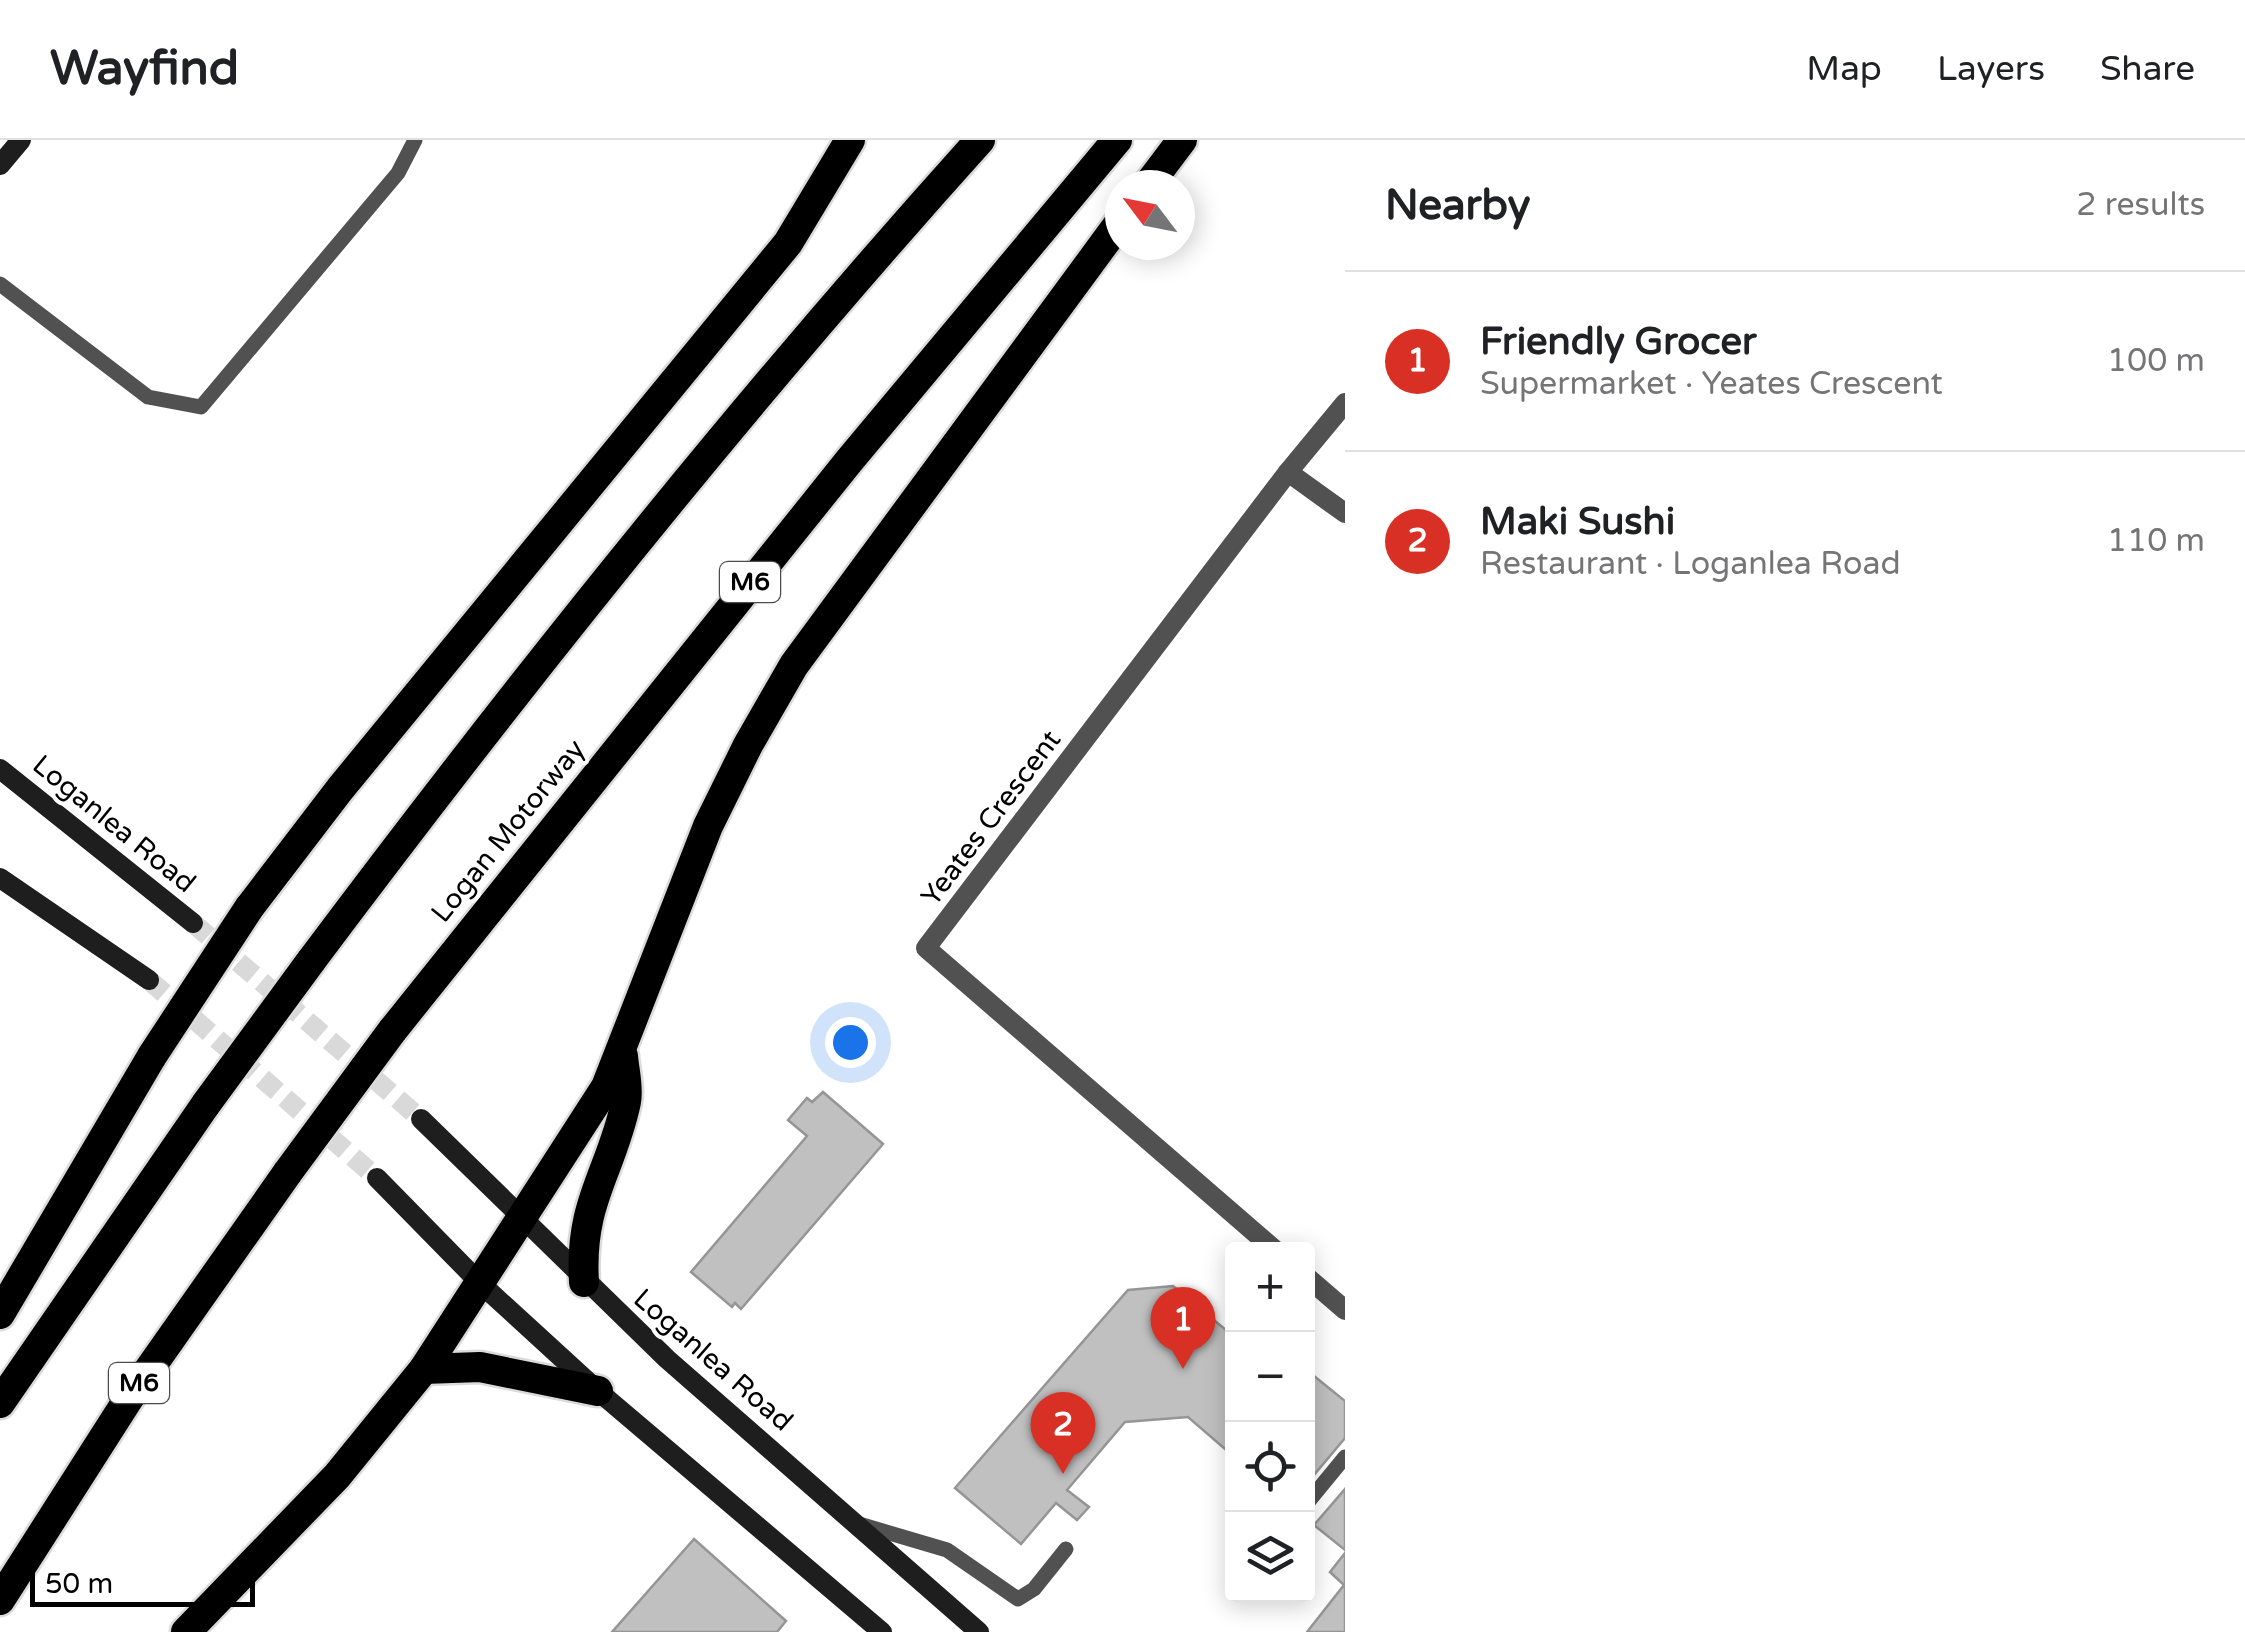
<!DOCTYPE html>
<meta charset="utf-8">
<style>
:root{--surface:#fff;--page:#f2f2f2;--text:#202124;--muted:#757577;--line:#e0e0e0;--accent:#d93025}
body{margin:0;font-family:"Varela Round",sans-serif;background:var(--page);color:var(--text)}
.controls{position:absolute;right:30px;bottom:30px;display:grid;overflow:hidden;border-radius:10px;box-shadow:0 5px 25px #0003}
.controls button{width:90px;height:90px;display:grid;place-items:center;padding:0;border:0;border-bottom:2px solid var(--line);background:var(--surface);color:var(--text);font:50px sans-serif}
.compass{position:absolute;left:1105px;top:30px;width:90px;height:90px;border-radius:50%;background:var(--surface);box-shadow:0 5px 25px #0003;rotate:302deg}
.scale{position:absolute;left:30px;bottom:25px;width:225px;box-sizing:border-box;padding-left:10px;border:5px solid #000;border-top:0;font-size:28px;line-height:35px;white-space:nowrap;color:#000;-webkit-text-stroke:8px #fff;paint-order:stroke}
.you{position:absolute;left:850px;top:902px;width:35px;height:35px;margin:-25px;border:8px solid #fff;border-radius:50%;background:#1a73e8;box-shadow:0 0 0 15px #1a73e833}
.badge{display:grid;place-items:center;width:65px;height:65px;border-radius:50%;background:var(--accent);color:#fff;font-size:32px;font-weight:700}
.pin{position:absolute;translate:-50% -82px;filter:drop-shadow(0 2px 5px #0008)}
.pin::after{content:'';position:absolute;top:52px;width:35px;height:30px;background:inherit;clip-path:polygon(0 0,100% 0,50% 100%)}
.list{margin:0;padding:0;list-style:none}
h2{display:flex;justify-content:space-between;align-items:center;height:130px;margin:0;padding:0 40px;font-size:42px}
h2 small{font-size:32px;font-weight:400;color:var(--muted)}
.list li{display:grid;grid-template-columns:65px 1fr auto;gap:30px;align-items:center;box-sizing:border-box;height:180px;padding:0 40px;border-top:2px solid var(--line)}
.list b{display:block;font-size:38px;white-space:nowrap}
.list p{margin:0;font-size:32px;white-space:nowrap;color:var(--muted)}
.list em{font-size:32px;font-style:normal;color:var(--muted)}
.icon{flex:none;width:55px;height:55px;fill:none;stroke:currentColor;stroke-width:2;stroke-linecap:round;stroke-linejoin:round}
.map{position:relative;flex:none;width:1345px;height:1492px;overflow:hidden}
header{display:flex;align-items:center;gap:60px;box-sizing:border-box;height:140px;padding:0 50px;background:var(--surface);border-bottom:2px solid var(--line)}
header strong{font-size:48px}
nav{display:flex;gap:55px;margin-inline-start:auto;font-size:35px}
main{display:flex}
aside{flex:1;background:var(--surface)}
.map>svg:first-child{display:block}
.building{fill:#c0c0c0;stroke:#959595;stroke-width:2.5}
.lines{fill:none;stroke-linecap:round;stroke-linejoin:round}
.secondary-tunnel{stroke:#d9d9d9;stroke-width:20;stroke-dasharray:20 10;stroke-linecap:butt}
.highway-casing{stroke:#dbdbdb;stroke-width:35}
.lane{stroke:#515151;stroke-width:15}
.street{stroke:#515151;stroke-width:20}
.secondary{stroke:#1e1e1e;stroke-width:20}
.highway{stroke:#000;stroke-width:30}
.highway-bridge-casing{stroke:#dbdbdb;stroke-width:35;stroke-linecap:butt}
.highway-bridge{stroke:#000;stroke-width:30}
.labels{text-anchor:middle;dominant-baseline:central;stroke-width:8;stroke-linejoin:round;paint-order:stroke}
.shield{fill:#fff;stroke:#4c4c4c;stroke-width:2.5}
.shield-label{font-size:25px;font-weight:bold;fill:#000}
.street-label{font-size:28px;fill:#000;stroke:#fff}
</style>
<header>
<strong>Wayfind</strong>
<nav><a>Map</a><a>Layers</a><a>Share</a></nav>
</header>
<main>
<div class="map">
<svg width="1345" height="1492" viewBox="0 0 1345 1492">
<rect width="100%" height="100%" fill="#fff"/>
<g class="building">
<path d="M823,952L883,1004L741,1169L735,1163L732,1167L691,1132L807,996L788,980L807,958L812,962Z"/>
<path d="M1173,1146L1232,1195V1315L1188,1277L1125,1282L1067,1350L1089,1367L1077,1380L1056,1363L1021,1404L955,1348L1128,1150Z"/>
<path d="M1314,1236L1345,1261V1298L1308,1342V1244Z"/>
<path d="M1345,1349V1410L1314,1385Z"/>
<path d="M694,1399L786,1481L777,1492H612Z"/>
<path d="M1345,1413V1492H1307L1344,1445L1330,1432Z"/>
</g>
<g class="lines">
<g class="secondary-tunnel">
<path d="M193,783L421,979"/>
<path d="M149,840L377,1038"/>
</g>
<g class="highway-casing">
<g id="highway">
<path d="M1148,45L1182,0"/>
<path d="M249,768L340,649L788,103L850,0"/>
<path d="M311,821C523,538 743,263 980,0"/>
<path d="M392,891L849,321L1117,0"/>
<path d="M584,1142C579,1061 611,1033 626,962C629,948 624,930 623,916"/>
<path d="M0,1174L152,916"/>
<path d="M424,1229L480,1227L598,1251"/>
<path d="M0,1263L206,964"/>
<path d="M0,1460L129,1258L288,1032"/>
<path d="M186,1492L337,1336L424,1229L606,947L708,686L748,605L794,525L1120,82"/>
</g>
</g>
<g class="lane">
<path d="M0,144L148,257L201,267L398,33L415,0"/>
<path d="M1308,1362L1345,1317"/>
<path d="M859,1384L947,1410L1018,1459L1034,1449L1066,1409"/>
</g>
<g class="street">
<path d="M1288,332L1345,373"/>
<path d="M1275,1110L926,808L1288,332L1345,263"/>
<path d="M1308,1138L1345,1170"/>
</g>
<g class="secondary">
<path d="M0,25L21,0"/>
<path d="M0,629L193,783"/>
<path d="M0,738L149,840"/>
<path d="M421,979L667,1219L979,1492"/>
<path d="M377,1038L480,1143L598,1251L882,1492"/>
</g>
<use href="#highway" class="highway"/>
<g class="highway-bridge-casing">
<g id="highway-bridge">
<path d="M152,916L249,768"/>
<path d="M206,964L311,821"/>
<path d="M288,1032L392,891"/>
</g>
</g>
<use href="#highway-bridge" class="highway-bridge"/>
</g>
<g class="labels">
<g class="shield">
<rect x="720" y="422" width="60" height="40" rx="8"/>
<rect x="109" y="1223" width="60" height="40" rx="8"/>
</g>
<g class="shield-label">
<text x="750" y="442">M6</text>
<text x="139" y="1243">M6</text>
</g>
<g class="street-label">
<text transform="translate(991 678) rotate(-53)">Yeates Crescent</text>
<text transform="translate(114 684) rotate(39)">Loganlea Road</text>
<text transform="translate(508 691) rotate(-51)">Logan Motorway</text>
<text transform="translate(713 1220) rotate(41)">Loganlea Road</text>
</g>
</g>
</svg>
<div class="controls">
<button>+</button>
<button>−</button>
<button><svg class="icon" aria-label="locate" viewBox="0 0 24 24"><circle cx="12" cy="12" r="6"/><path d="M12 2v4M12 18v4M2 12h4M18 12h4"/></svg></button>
<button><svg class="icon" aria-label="layers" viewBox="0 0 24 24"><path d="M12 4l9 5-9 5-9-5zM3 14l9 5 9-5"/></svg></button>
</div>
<svg class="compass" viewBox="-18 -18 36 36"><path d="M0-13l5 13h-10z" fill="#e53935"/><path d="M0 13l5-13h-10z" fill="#757577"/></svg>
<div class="scale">50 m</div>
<div class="you"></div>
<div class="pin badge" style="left:1183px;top:1229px">1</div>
<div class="pin badge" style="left:1063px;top:1334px">2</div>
</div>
<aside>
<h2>Nearby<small>2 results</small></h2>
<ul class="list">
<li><span class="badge">1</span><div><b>Friendly Grocer</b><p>Supermarket · Yeates Crescent</p></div><em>100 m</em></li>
<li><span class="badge">2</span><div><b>Maki Sushi</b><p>Restaurant · Loganlea Road</p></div><em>110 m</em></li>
</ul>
</aside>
</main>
